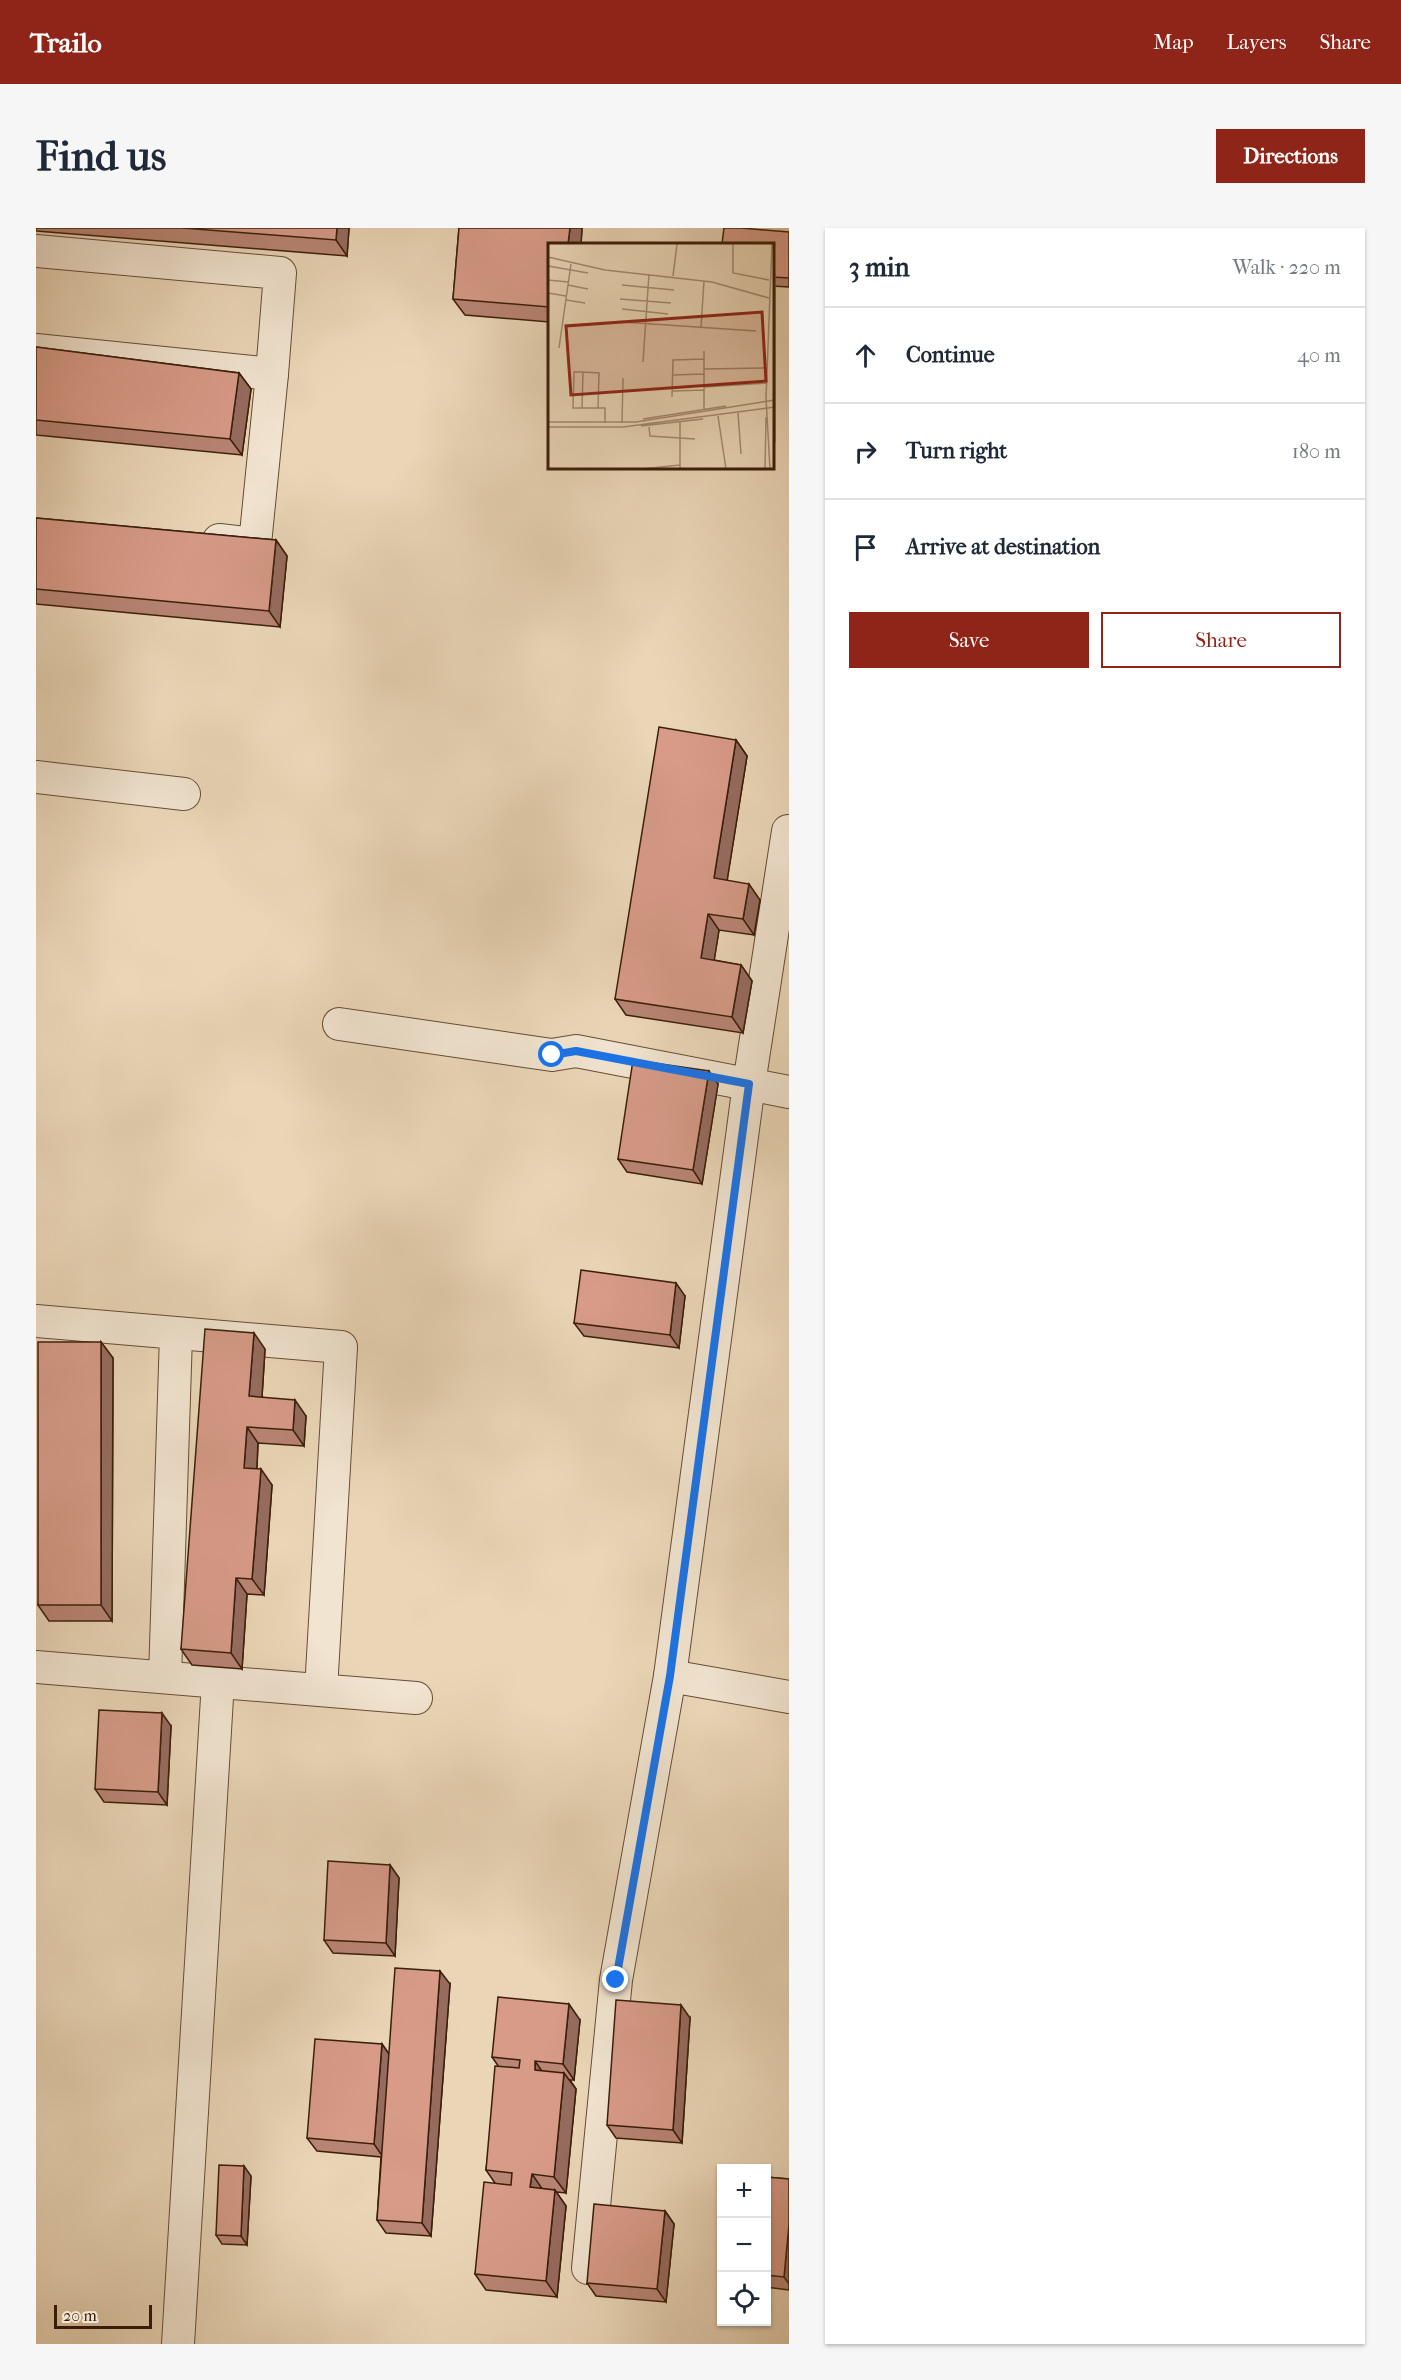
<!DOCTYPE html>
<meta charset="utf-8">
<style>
:root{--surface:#fff;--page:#f6f6f7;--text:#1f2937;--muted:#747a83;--line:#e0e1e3;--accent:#8f2418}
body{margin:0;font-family:"IM FELL French Canon",serif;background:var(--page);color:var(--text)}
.controls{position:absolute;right:18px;bottom:18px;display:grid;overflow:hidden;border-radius:0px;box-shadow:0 2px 4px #0004}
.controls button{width:54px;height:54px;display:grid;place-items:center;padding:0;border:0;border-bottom:2px solid var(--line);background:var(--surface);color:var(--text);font:30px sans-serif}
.scale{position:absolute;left:18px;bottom:15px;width:98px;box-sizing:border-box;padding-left:6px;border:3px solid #3b1e0a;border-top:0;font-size:16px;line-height:21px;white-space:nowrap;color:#3b1e0a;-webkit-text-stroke:4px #f1e4d0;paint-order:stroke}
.stop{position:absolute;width:18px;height:18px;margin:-14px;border:4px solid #1a73e8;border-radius:50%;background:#fff}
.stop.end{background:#1a73e8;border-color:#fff;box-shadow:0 2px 6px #0008}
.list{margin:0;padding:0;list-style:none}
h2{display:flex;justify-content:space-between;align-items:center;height:78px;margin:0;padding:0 24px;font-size:26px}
h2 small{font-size:20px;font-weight:400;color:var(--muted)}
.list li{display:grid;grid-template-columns:39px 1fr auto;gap:18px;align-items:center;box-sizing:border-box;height:96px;padding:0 24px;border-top:2px solid var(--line)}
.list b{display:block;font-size:22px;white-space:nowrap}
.list em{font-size:20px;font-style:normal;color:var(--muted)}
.actions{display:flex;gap:12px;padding:18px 24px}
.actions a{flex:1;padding:14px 0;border:2px solid var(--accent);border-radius:0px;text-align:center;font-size:21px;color:var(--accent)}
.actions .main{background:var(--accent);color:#fff}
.icon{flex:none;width:33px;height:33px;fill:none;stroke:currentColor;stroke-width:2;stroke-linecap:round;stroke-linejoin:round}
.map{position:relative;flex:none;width:753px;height:2116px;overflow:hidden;border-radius:0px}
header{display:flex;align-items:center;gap:36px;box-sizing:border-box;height:84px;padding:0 30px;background:var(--accent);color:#fff}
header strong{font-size:28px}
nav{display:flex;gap:33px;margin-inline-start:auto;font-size:21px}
.intro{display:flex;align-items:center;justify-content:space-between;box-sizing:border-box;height:144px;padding:0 36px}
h1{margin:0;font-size:42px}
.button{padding:15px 27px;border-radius:0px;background:var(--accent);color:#fff;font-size:21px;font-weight:700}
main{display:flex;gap:36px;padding:0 36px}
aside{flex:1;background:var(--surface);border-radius:0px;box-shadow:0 2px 4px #0004}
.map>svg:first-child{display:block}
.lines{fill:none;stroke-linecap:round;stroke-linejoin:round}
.minor-casing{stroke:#674c35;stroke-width:34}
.minor{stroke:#f1e4d0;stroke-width:32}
.wall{fill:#b98575;stroke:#3b1e0a;stroke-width:1.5}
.shaded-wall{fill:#966c5f;stroke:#3b1e0a;stroke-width:1.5}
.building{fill:#d79b88;stroke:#3b1e0a;stroke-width:1.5}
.route{stroke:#1a73e8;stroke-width:8}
.inset-road{fill:none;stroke:#a48c72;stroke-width:1.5}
.view{fill:#8f2418;fill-opacity:0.15;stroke:#8f2418;stroke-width:3}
.inset-edge{fill:none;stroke:#3b1e0a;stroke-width:3}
</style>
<header>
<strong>Trailo</strong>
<nav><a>Map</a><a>Layers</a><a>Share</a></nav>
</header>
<div class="intro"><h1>Find us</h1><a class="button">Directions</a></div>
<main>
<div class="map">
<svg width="753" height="2116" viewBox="0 0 753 2116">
<rect width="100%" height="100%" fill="#ead6b7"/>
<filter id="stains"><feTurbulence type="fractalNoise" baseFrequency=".00333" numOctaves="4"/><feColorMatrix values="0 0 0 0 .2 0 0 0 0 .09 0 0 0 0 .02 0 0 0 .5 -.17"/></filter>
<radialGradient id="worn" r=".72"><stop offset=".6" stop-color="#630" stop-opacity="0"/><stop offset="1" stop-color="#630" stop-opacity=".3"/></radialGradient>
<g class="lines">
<g class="minor-casing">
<g id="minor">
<path d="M0,23L244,45L236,146"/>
<path d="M0,122L236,146L219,316L183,312"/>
<path d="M0,549L148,566"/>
<path d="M303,796L516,827L540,823L753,864"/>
<path d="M0,1093L305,1119L285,1462"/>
<path d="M0,1439L380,1470"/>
<path d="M634,1448L753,1469"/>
<path d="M129,1449L140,1107"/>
<path d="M552,2040L580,1752L634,1448L713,856L752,603"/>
<path d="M142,2116L182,1453"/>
</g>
</g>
<use href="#minor" class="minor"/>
</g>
<g class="wall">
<path d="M0,0H313L311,28L0,3Z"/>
<path d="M423,0H546L545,16H513V94L429,87L417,71Z"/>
<path d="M753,4V59L736,58V16Z"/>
<path d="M0,119L203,145L215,161L206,227L0,207Z"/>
<path d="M0,290L240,312L251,328L244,399L0,376Z"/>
<path d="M700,512L711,528L691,652L724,672L718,707L683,702L678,732L705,737L716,753L707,805L590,787L579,771Z"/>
<path d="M682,856L666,956L591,944L582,931Z"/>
<path d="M649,1068L643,1120L548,1108L538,1095Z"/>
<path d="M65,1114L77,1130L76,1393H13L2,1377Z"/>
<path d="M229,1121L226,1169L270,1188L268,1218L222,1215L221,1240L236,1257L228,1367L211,1366L206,1441L156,1437L145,1421Z"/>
<path d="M135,1498L131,1577L68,1574L59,1561Z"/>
<path d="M354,1637L363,1650L359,1728L297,1725L288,1712Z"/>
<path d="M414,1756L395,2008L350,2005L341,1992L345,1929L281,1923L271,1910L346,1816L353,1826Z"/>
<path d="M654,1790L646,1915L580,1910L571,1897Z"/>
<path d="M544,1792L538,1852H534L540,1861L530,1965L520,1964L530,1978L521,2069L450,2062L439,2046L459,1955L450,1942L463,1839L456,1829Z"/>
<path d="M215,1948L211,2017L186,2016L180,2007Z"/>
<path d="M730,1949L753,1951V2062L730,2059Z"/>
<path d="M629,1983L638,1996L630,2074L560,2068L551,2055Z"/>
</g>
<g class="shaded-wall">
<path d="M301,0H313L311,28L300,12Z"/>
<path d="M534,0H546L545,16H532Z"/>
<path d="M203,145L215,161L206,227L194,211Z"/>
<path d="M240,312L251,328L244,399L233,383Z"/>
<path d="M700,512L711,528L689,666L678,650Z"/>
<path d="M713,656L724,672L718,707L707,691Z"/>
<path d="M672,686L683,702L676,746L665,730Z"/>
<path d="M705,737L716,753L707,805L696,789Z"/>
<path d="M673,843L682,856L666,956L657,942Z"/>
<path d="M640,1055L649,1068L643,1120L634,1107Z"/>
<path d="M218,1105L229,1121L225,1184L213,1168Z"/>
<path d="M65,1114L77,1130L76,1393L65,1377Z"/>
<path d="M259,1172L270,1188L268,1218L257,1202Z"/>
<path d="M211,1199L222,1215L220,1256L208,1240Z"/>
<path d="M225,1241L236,1257L228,1367L216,1351Z"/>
<path d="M200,1350L211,1366L206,1441L195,1425Z"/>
<path d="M126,1485L135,1498L131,1577L122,1564Z"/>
<path d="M354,1637L363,1650L359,1728L350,1715Z"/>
<path d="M404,1743L414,1756L395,2008L386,1995Z"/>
<path d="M533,1776L544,1792L538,1852L527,1836Z"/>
<path d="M645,1777L654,1790L646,1915L637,1902Z"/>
<path d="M346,1816L355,1829L347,1929L338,1916Z"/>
<path d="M499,1833L510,1849L499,1842Z"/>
<path d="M528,1845L540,1861L530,1965L518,1949Z"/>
<path d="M208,1938L215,1948L211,2017L205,2008Z"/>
<path d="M496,1946L507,1962L494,1959Z"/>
<path d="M519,1962L530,1978L521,2069L510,2053Z"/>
<path d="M629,1983L638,1996L630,2074L621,2061Z"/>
<path d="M753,1996V2056L748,2049Z"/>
</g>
<g class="building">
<path d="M147,0H301L300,12Z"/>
<path d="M423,0H534L532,16H513V79L417,71Z"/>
<path d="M688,0H705L753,4V50L736,49V16H686Z"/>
<path d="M0,119L203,145L194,211L0,192Z"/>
<path d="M0,290L240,312L233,383L0,361Z"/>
<path d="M623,499L700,512L678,650L713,656L707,691L672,686L665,730L705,737L696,789L579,771Z"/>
<path d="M597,832L673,843L657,942L582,931Z"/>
<path d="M545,1042L640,1055L634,1107L538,1095Z"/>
<path d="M169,1101L218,1105L213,1168L259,1172L257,1202L211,1199L208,1240L225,1241L216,1351L200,1350L195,1425L145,1421Z"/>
<rect x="2" y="1114" width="63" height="263"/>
<path d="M63,1482L126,1485L122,1564L59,1561Z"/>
<path d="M292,1633L354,1637L350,1715L288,1712Z"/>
<path d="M359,1740L404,1743L386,1995L341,1992Z"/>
<path d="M462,1769L533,1776L527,1836L499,1833V1842L528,1845L518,1949L496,1946L494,1959L519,1962L510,2053L439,2046L448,1954L475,1957L476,1945L450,1942L459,1838L483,1840L484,1832L456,1829Z"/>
<path d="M580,1772L645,1777L637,1902L571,1897Z"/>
<path d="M279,1811L346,1816L338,1916L271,1910Z"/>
<path d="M183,1937L208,1938L205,2008L180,2007Z"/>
<path d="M730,1949L753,1951V1996L748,2049L730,2047Z"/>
<path d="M558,1976L629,1983L621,2061L551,2055Z"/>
</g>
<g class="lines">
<path class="route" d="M516,827L540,823L713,856L634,1448L580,1752"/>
</g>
<g transform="translate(512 15)">
<rect width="226" height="226" fill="#ead6b7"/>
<path class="inset-road" d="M185,1V30L221,37M0,14L57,27L164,39L221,55M0,23L40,30M227,30V199M125,33L129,1M0,37L20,39M20,42L40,46M74,42L126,47M0,50L18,53M72,56L123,60M18,57L37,60M74,66L120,71M74,79L208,88M153,84L156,38M11,105L23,21M95,119L101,31M156,126L220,125M35,129H26L25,165H57V180M125,132L156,131M156,144L219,140M125,148L156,147M124,154L125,117L156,116M34,165L35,129L51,130L50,165M156,166V108M190,170L193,211M170,173L178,226M95,176L178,163M0,179H88L227,157M132,179V226M74,180L75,135M93,183L155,176M0,184H75L227,164M101,184L102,193L147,196M94,226L132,222M217,226L218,174M222,226L218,155L224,1"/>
<path class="view" d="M214,69L218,138L23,152L18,83Z"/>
<rect width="226" height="226" class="inset-edge"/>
</g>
<rect width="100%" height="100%" filter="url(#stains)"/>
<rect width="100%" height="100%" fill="url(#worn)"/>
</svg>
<div class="controls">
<button>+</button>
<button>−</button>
<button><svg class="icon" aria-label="locate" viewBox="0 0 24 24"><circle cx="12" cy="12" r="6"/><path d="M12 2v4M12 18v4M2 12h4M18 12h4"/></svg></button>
</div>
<div class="scale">20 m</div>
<div class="stop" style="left:516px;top:827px"></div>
<div class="stop end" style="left:580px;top:1752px"></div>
</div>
<aside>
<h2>3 min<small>Walk · 220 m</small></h2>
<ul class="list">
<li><svg class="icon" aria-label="ahead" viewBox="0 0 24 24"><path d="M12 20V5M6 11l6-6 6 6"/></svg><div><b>Continue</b></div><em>40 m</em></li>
<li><svg class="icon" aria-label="right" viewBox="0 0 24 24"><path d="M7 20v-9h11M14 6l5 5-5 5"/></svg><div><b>Turn right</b></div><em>180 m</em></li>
<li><svg class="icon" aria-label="arrive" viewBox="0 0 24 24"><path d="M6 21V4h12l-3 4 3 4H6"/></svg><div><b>Arrive at destination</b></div></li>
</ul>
<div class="actions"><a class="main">Save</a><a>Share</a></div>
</aside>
</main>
